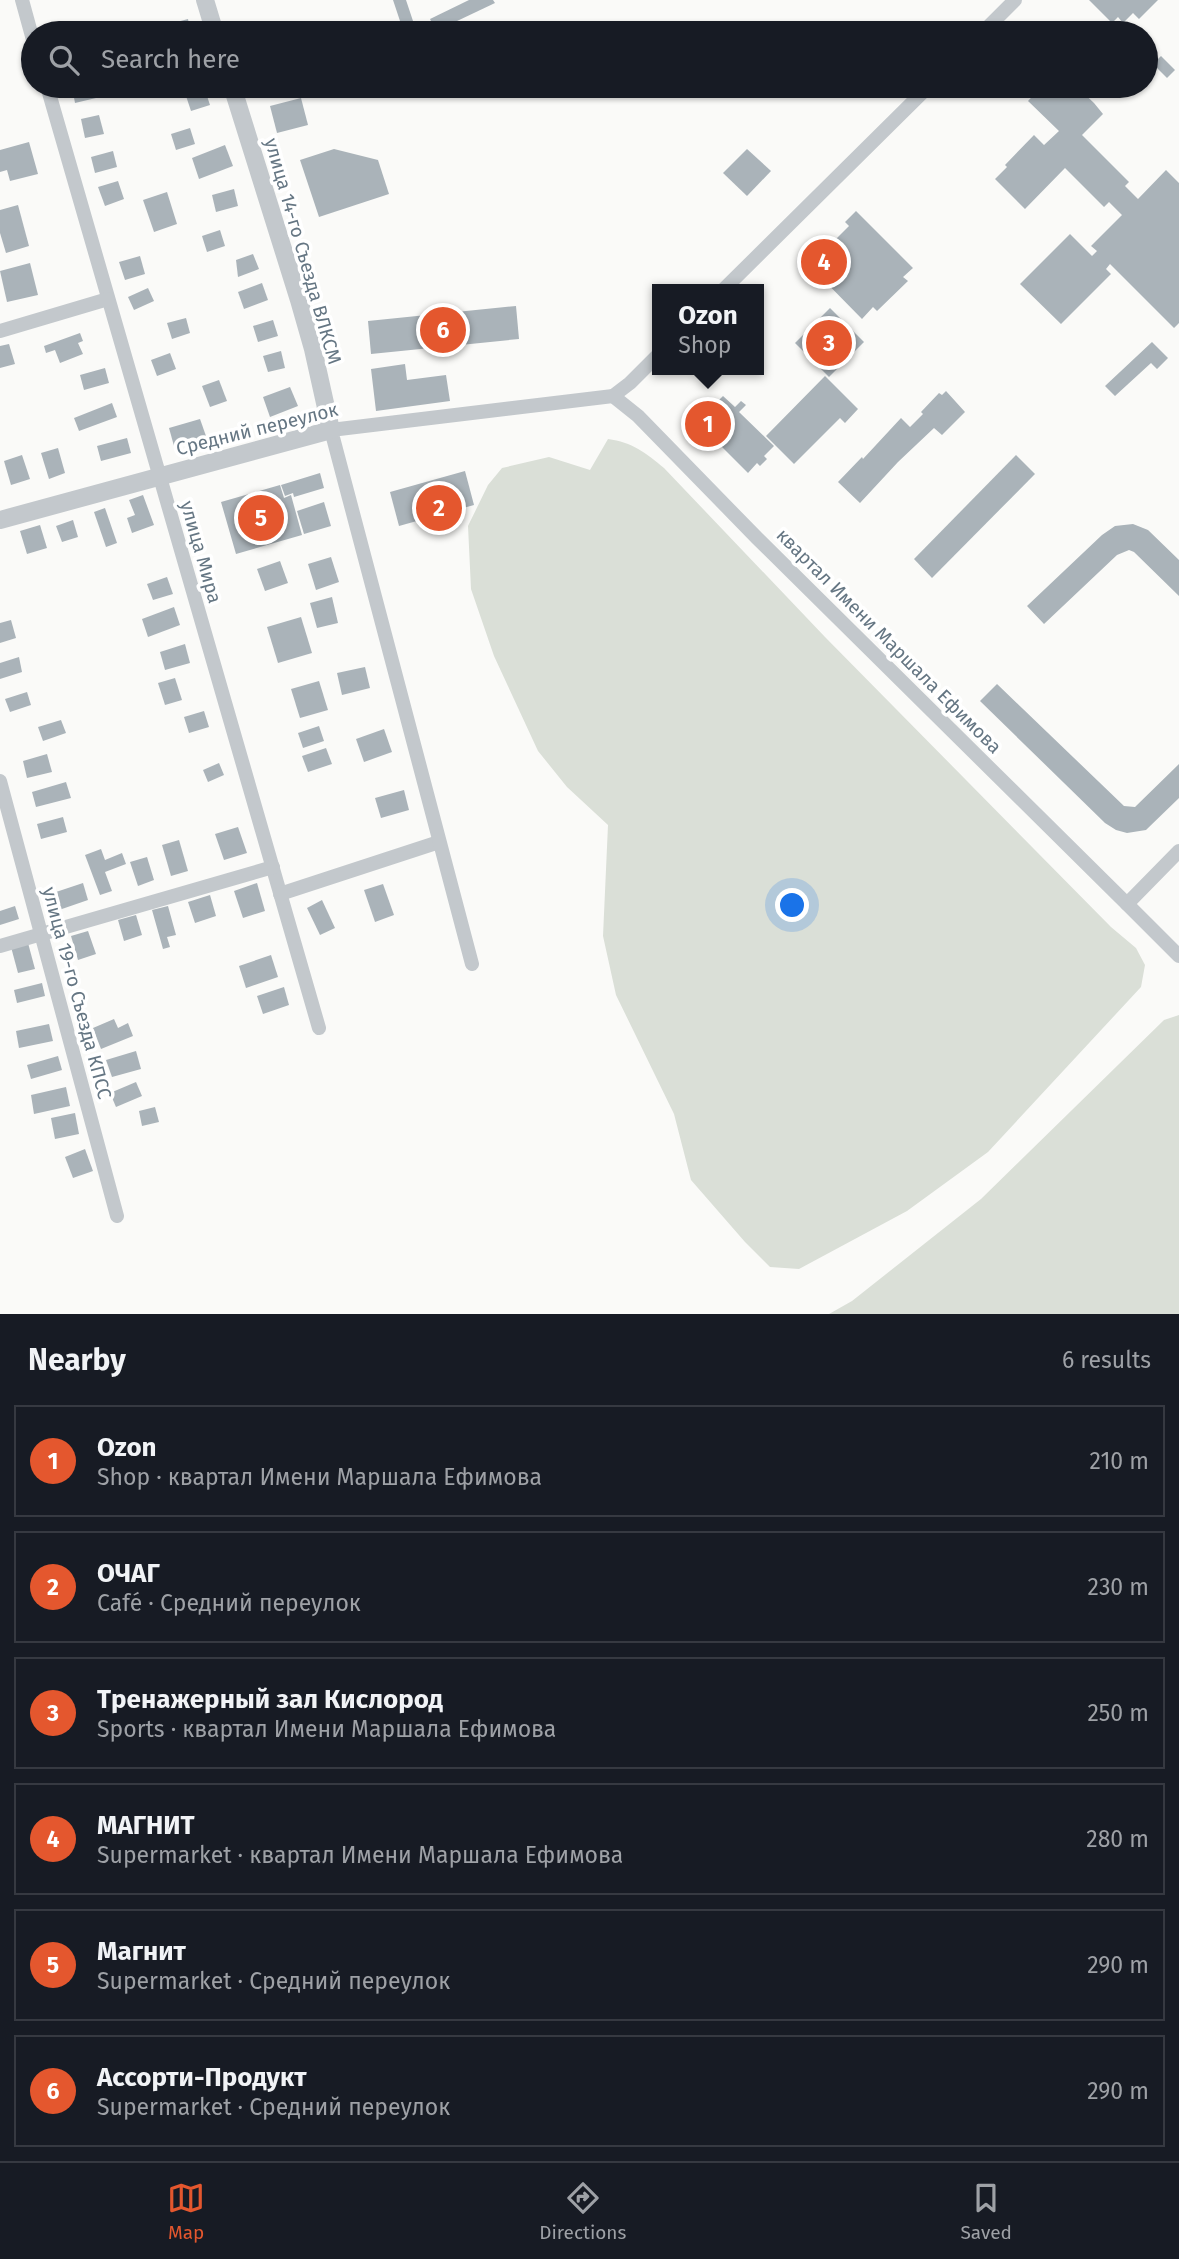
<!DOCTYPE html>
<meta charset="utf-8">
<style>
:root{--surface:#171b24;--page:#242831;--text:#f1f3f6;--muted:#9ea1a6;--line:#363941;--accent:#e4572e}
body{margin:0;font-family:"Fira Sans",sans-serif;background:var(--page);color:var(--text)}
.you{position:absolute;left:793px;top:906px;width:24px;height:24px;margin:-18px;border:5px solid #fff;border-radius:50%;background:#1a73e8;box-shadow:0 0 0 10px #1a73e833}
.badge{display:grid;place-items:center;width:46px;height:46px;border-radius:50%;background:var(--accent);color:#fff;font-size:23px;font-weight:700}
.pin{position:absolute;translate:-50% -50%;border:4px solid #fff;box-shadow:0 2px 7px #0006}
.popup{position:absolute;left:652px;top:284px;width:112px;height:91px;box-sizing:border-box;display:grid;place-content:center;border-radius:0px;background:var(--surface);filter:drop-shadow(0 2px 5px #0005);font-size:23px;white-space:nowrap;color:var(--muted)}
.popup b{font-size:26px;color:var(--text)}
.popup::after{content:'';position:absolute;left:50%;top:100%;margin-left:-14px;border:14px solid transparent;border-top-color:var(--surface)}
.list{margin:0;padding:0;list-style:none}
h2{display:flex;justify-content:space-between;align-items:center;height:91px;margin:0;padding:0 28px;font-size:30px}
h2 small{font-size:23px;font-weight:400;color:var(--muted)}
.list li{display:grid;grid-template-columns:46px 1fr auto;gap:21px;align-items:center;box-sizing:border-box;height:112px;margin:0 14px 14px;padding:0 14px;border:2px solid var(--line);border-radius:0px}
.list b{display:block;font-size:26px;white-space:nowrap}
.list p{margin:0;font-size:23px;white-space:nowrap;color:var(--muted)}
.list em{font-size:23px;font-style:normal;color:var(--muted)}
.icon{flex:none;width:38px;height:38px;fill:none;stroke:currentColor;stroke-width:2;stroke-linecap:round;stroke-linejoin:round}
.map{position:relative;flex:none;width:1179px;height:1314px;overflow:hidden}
.search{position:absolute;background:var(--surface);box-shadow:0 2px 5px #0004;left:21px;right:21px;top:21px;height:77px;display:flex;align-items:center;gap:18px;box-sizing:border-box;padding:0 24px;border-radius:38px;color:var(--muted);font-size:26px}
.sheet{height:847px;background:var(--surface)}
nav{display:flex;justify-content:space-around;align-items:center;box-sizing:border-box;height:98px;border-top:2px solid var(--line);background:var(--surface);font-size:19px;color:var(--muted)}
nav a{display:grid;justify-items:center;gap:4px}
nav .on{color:var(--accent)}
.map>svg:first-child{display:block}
.green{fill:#dadfd7}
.building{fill:#aab3b9}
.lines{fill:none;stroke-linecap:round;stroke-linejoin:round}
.minor{stroke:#c3c8cc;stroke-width:14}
.tertiary{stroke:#c3c8cc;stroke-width:18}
.labels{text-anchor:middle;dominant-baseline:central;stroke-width:7;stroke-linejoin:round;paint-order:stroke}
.street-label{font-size:19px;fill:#657683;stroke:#fff}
</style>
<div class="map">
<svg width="1179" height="1314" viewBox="0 0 1179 1314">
<rect width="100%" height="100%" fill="#fafaf8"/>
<g class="green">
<path d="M608,439C632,442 646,453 664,468L825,637L1111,927L1136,948L1145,965L1141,987L988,1152L907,1211L799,1269L770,1267L745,1242L691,1180L674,1114L616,995L603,936L608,825L567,787L538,751L494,656L471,589L468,526L488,485L502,468L549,457L590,470Z"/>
<path d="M1179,1015V1314H829L852,1301L981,1199L1164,1020Z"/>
</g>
<g class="building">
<path d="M393,0H406L417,33H404Z"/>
<path d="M469,0H493L495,3L436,31L430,19Z"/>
<path d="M1089,0H1158L1139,19L1133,13L1123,23L1118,17L1112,23Z"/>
<path d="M188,19L191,33H159L158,27Z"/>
<path d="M1161,56L1175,70L1167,78L1153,64Z"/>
<path d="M79,86H93L96,98L75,103L72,87Z"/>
<path d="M1042,86H1076L1094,103L1103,114L1082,135L1129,182L1125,186L1138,199L1166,170L1179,183V323L1174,328L1110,264L1106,269L1111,274L1061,324L1020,284L1070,234L1092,256L1097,251L1091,246L1122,215L1109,202L1104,207L1065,168L1025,209L995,179L1007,167L1005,165L1034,135L1044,145L1059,131L1028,101Z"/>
<path d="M204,87L210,105L191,111L185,93Z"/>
<path d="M301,98L308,125L277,133L270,106Z"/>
<path d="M99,115L104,134L85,138L81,119Z"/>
<path d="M190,128L195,144L176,150L171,134Z"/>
<path d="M29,142L38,174L10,181L7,170L0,172V150Z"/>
<path d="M225,145L233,166L199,179L192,158Z"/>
<path d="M334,149L378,160L389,194L319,217L300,160Z"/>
<path d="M747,149L771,171L747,196L723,173Z"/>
<path d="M113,151L117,167L95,173L91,157Z"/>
<path d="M118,181L124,199L105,206L98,187Z"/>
<path d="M234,189L238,206L216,212L212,195Z"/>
<path d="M167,192L177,224L154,232L143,200Z"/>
<path d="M18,205L29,246L6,253L0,233V210Z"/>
<path d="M856,211L913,268L903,277L908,281L877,311L873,307L862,319L806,262L817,251L820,255L849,226L845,222Z"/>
<path d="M220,230L225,246L207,252L202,236Z"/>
<path d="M253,254L259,269L238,277L236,260Z"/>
<path d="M140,256L145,274L125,280L119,262Z"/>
<path d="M30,263L38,295L7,302L0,271Z"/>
<path d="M262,283L268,300L244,309L238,292Z"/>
<path d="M148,288L154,301L134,310L128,297Z"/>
<path d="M516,306L519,339L371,354L368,321Z"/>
<path d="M830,308L864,342L829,377L795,343Z"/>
<path d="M186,318L190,333L172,339L167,323Z"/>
<path d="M273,320L278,336L258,342L253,326Z"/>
<path d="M80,333L83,341L78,343L83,354L60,363L55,350L46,353L44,346Z"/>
<path d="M1152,342L1168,358L1157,369L1151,363L1115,396L1105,386Z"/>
<path d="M9,344L15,364L0,368V346Z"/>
<path d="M281,351L285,368L268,372L263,356Z"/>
<path d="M170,353L176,369L157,376L151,360Z"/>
<path d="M405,364L407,380L446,375L450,401L376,411L371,369Z"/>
<path d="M105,368L109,383L84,390L80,375Z"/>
<path d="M825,376L858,409L845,423L840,418L794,464L766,436Z"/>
<path d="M219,380L227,401L210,407L202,386Z"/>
<path d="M290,387L298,406L270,417L263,397Z"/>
<path d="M946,391L965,412L942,435L934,428L898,462L860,503L838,482L862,457L863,459L901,418L910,427L923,414L921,412L939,393L942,395Z"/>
<path d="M723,396L735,407L741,401L746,405L739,412L774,446L764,456L767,459L760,466L757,463L748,473L697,422Z"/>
<path d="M112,403L117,417L79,431L74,418Z"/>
<path d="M200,419L206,436L174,446L169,428Z"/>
<path d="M127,438L131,453L101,461L97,446Z"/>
<path d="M58,448L65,473L49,479L41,453Z"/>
<path d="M22,455L30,479L11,485L4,461Z"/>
<path d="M1016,455L1035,474L932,578L914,559Z"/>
<path d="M465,471L474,505L399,526L390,492Z"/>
<path d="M320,473L324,488L294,497L293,493L285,496L281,485Z"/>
<path d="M280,485L284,498L291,495L302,535L236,554L221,502Z"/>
<path d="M143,495L154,525L132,533L127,518L135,515L129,500Z"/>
<path d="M324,502L331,526L304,534L297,511Z"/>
<path d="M105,508L117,543L106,547L94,512Z"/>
<path d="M73,520L78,537L62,542L56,526Z"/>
<path d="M1133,524L1148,530L1179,560V596L1134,552L1129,550L1117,555L1044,624L1027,606L1102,535L1115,526Z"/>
<path d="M40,525L47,548L27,554L20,531Z"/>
<path d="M331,557L339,582L316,590L308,564Z"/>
<path d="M280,561L288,583L265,591L257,569Z"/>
<path d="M167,577L173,594L153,600L147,584Z"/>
<path d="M332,597L338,623L317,628L310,603Z"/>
<path d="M174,607L180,625L148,637L142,619Z"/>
<path d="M301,617L312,653L278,663L267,627Z"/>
<path d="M11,620L16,638L0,643V623Z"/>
<path d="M185,644L190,663L165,670L160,652Z"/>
<path d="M19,657L22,672L0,679V663Z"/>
<path d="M365,667L370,688L342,695L337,673Z"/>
<path d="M175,678L182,700L165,705L158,683Z"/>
<path d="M319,681L328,710L300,718L291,689Z"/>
<path d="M997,684L1124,806L1135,807L1179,764V798L1146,830L1127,833L1116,830L1105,823L980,701Z"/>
<path d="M27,692L31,705L10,712L5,699Z"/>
<path d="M204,711L209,727L189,733L184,717Z"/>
<path d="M61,720L66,733L43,741L38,727Z"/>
<path d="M319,726L324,741L303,748L298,733Z"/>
<path d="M384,729L392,752L364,762L356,739Z"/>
<path d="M326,748L332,764L308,772L302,756Z"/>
<path d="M47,754L52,772L27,778L23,761Z"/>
<path d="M219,763L224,775L208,782L203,770Z"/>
<path d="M66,782L71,798L36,807L32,792Z"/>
<path d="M404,790L409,810L381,818L375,798Z"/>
<path d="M63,817L67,832L41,839L37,824Z"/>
<path d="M238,827L247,853L224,860L215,834Z"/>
<path d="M179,840L188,871L171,876L162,845Z"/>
<path d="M101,849L105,860L122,853L126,864L105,872L112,891L100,895L85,855Z"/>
<path d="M147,857L154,880L138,886L130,862Z"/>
<path d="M83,883L88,900L59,910L53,893Z"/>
<path d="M257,883L265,911L243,918L234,891Z"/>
<path d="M383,884L394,915L375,922L364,890Z"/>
<path d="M210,895L216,916L195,923L188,902Z"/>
<path d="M322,900L335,928L320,935L307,908Z"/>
<path d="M15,906L19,919L0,925V911Z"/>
<path d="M168,906L176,935L167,937L170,947L163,949L152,910Z"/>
<path d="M136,915L142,935L124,941L118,920Z"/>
<path d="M88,931L96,954L78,960L71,936Z"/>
<path d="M28,943L35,969L18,973L11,947Z"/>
<path d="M271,955L278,977L246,988L239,966Z"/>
<path d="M42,983L45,996L17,1003L14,990Z"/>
<path d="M284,987L289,1005L263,1014L257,996Z"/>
<path d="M114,1019L118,1028L128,1023L133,1036L101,1049L93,1028Z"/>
<path d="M49,1024L53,1041L19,1048L16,1031Z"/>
<path d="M136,1051L141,1069L112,1077L106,1060Z"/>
<path d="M58,1056L62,1070L31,1079L27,1065Z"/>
<path d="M136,1082L142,1096L116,1107L110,1093Z"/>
<path d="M66,1087L70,1106L34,1114L31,1095Z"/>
<path d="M155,1107L159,1122L142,1126L139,1111Z"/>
<path d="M75,1113L79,1134L55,1139L51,1118Z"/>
<path d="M85,1149L93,1171L73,1178L65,1157Z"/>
</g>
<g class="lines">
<g class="minor">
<path d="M22,0L33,40"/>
<path d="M982,33L1015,0"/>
<path d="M47,86L319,1028"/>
<path d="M724,289L929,86"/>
<path d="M0,331L108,299"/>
<path d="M613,396L638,416L757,538L1127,904L1179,851"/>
<path d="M0,781L117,1216"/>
<path d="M280,894L439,842"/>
<path d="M1127,904L1179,956"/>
<path d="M0,946L273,867"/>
<path d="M472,964L331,430L613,396L630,383L657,356"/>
</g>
<g class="tertiary">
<path d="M205,0L215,33"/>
<path d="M0,520L331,430L313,349L299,300L232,86"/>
</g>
</g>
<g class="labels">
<g class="street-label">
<text transform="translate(303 251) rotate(74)">улица 14-го Съезда ВЛКСМ</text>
<text transform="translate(257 429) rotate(-14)">Средний переулок</text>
<text transform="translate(201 552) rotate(74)">улица Мира</text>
<text transform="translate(889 641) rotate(45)">квартал Имени Маршала Ефимова</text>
<text transform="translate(77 993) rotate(75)">улица 19-го Съезда КПСС</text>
</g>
</g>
</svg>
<div class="you"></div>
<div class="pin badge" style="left:708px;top:424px">1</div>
<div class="popup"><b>Ozon</b>Shop</div>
<div class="pin badge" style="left:439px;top:508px">2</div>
<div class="pin badge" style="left:829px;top:343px">3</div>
<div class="pin badge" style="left:824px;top:262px">4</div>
<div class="pin badge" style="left:261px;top:518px">5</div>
<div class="pin badge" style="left:443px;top:330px">6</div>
<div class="search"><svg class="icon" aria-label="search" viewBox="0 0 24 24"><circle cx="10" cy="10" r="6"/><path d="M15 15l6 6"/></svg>Search here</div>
</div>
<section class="sheet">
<h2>Nearby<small>6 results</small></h2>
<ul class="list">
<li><span class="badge">1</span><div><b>Ozon</b><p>Shop · квартал Имени Маршала Ефимова</p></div><em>210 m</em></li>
<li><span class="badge">2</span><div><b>ОЧАГ</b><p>Café · Средний переулок</p></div><em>230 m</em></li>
<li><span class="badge">3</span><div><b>Тренажерный зал Кислород</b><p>Sports · квартал Имени Маршала Ефимова</p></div><em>250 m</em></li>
<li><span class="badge">4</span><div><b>МАГНИТ</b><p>Supermarket · квартал Имени Маршала Ефимова</p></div><em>280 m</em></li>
<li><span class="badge">5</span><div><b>Магнит</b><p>Supermarket · Средний переулок</p></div><em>290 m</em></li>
<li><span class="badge">6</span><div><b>Ассорти-Продукт</b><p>Supermarket · Средний переулок</p></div><em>290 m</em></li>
</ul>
</section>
<nav>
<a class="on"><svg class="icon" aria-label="map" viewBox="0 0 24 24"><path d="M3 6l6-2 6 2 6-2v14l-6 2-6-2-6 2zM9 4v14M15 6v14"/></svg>Map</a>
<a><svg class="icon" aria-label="directions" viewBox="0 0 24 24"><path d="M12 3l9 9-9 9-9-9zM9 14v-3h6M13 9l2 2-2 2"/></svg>Directions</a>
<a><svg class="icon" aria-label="saved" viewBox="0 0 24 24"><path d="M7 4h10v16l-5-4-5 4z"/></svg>Saved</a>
</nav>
